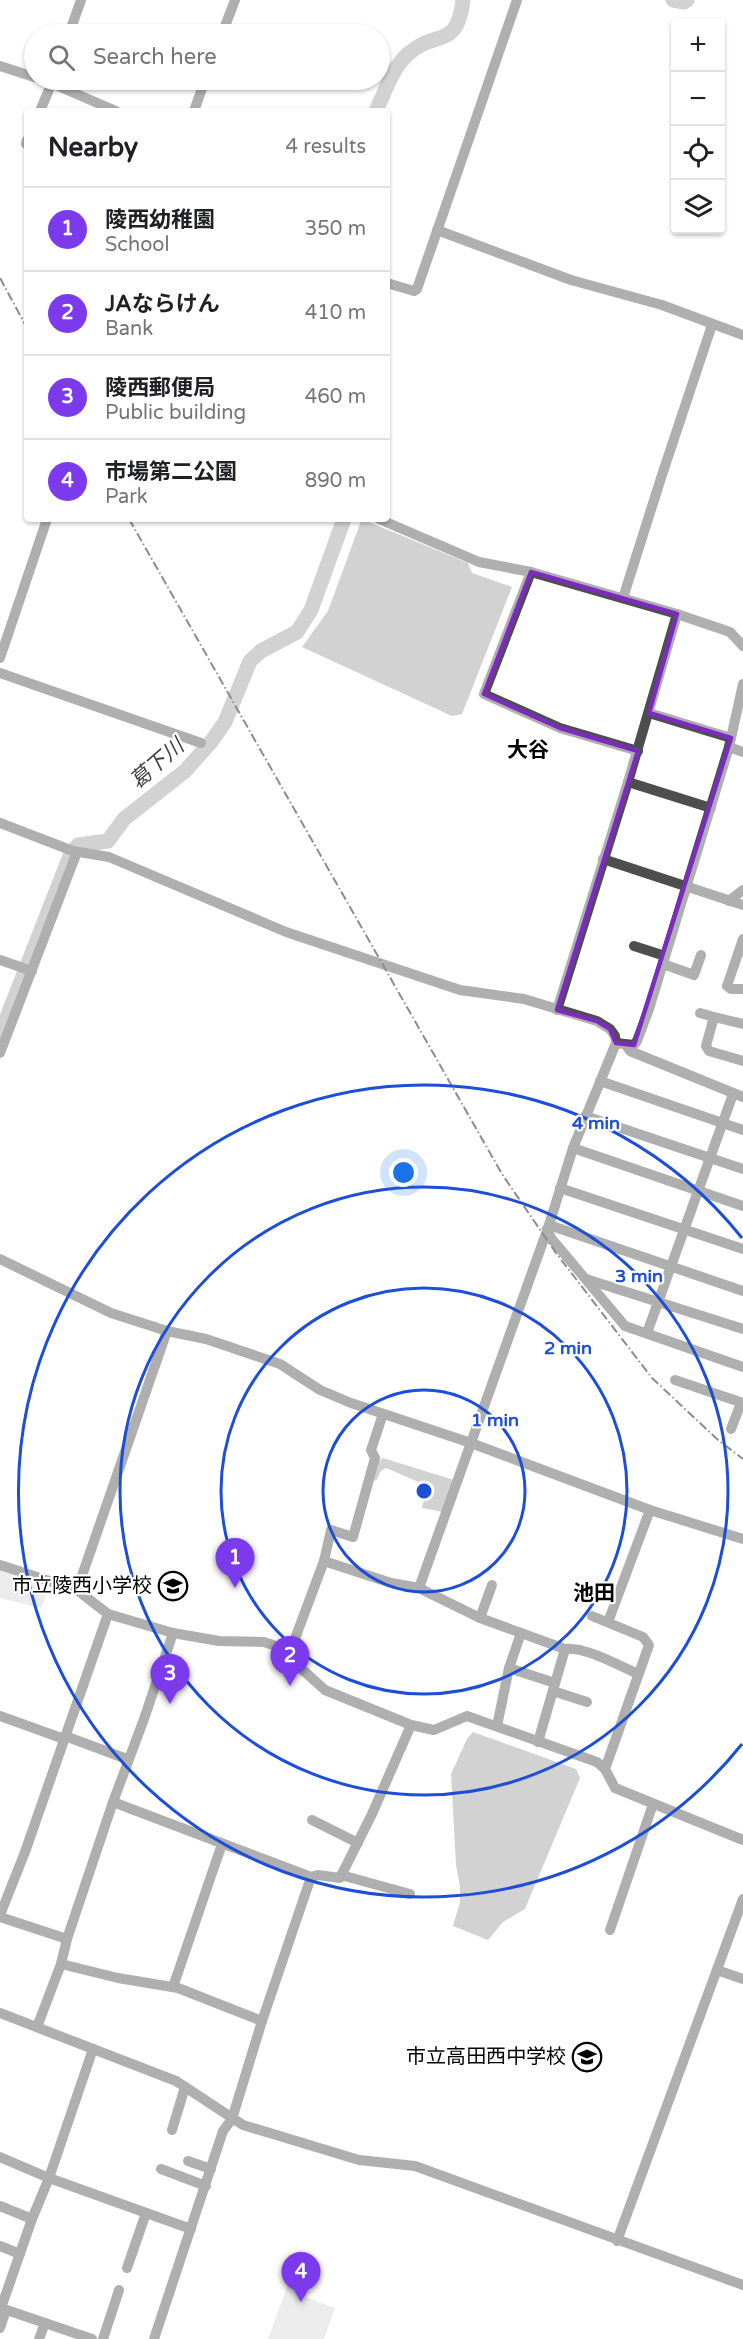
<!DOCTYPE html>
<meta charset="utf-8">
<style>
:root{--surface:#fff;--page:#f6f6f6;--text:#202124;--muted:#757577;--line:#e0e0e0;--accent:#7c3aed}
body{margin:0;font-family:"Varela Round","Noto Sans JP",sans-serif;background:var(--page);color:var(--text)}
.controls{position:absolute;right:18px;top:18px;display:grid;overflow:hidden;border-radius:6px;box-shadow:0 2px 4px #0004}
.controls button{width:54px;height:54px;display:grid;place-items:center;padding:0;border:0;border-bottom:2px solid var(--line);background:var(--surface);color:var(--text);font:30px sans-serif}
.you{position:absolute;left:404px;top:1173px;width:21px;height:21px;margin:-15px;border:4px solid #fff;border-radius:50%;background:#1a73e8;box-shadow:0 0 0 9px #1a73e833}
.badge{display:grid;place-items:center;width:39px;height:39px;border-radius:50%;background:var(--accent);color:#fff;font-size:20px;font-weight:700}
.pin{position:absolute;translate:-50% -50px;filter:drop-shadow(0 2px 3px #0008)}
.pin::after{content:'';position:absolute;top:32px;width:21px;height:18px;background:inherit;clip-path:polygon(0 0,100% 0,50% 100%)}
.list{margin:0;padding:0;list-style:none}
h2{display:flex;justify-content:space-between;align-items:center;height:78px;margin:0;padding:0 24px;font-size:26px}
h2 small{font-size:20px;font-weight:400;color:var(--muted)}
.list li{display:grid;grid-template-columns:39px 1fr auto;gap:18px;align-items:center;box-sizing:border-box;height:84px;padding:0 24px;border-top:2px solid var(--line)}
.list b{display:block;font-size:22px;white-space:nowrap}
.list p{margin:0;font-size:20px;white-space:nowrap;color:var(--muted)}
.list em{font-size:20px;font-style:normal;color:var(--muted)}
.icon{flex:none;width:33px;height:33px;fill:none;stroke:currentColor;stroke-width:2;stroke-linecap:round;stroke-linejoin:round}
.map{position:relative;flex:none;width:743px;height:2339px;overflow:hidden}
.search{position:absolute;background:var(--surface);box-shadow:0 2px 4px #0004;left:24px;top:24px;width:366px;height:66px;display:flex;align-items:center;gap:15px;box-sizing:border-box;padding:0 21px;border-radius:33px;color:var(--muted);font-size:22px}
.panel{position:absolute;background:var(--surface);box-shadow:0 2px 4px #0004;left:24px;top:108px;width:366px;height:414px;border-radius:6px}
.map>svg:first-child{display:block}
.green{fill:#d5d5d5}
.water{fill:#9c9c9c}
.lines{fill:none;stroke-linecap:round;stroke-linejoin:round}
.river{stroke:#9c9c9c;stroke-width:15}
.minor{stroke:#4e4e4e;stroke-width:10}
.rail{stroke:#000;stroke-width:2;stroke-dasharray:9 3 1.5 3;stroke-linecap:butt}
.marked{fill:none;stroke:#7b2cbf;stroke-width:4.5;stroke-linejoin:round}
.ring{fill:none;stroke:#1d4ed8;stroke-width:3}
.labels{text-anchor:middle;dominant-baseline:central;stroke-width:4.5;stroke-linejoin:round;paint-order:stroke}
.poi-label{font-size:20px;fill:#000;stroke:#fff;text-anchor:end}
.neighbourhood-label{font-size:21px;font-weight:bold;fill:#000;stroke:#fff}
.water-label{font-size:21px;font-style:italic;fill:#3d3d3d;stroke:#fff}
.centre{fill:#1d4ed8;stroke:#fff;stroke-width:3}
.ring-label{font-size:18px;text-anchor:middle;font-weight:bold;fill:#1d4ed8;stroke:#fff;stroke-width:4.5;stroke-linejoin:round;paint-order:stroke}
</style>
<div class="map">
<svg width="743" height="2339" viewBox="0 0 743 2339">
<rect width="100%" height="100%" fill="#fff"/>
<g class="green">
<path d="M0,1568L50,1584L41,1608L0,1598Z"/>
<path d="M295,2265L315,2272L305,2297L335,2308L324,2339H268Z"/>
</g>
<g class="water">
<path d="M364,520L468,563L472,573L512,587L462,714L452,716L302,647L328,611L361,521Z"/>
<path d="M383,1458L454,1480L443,1512L422,1508L425,1495L421,1483L386,1468L381,1471L376,1481L374,1480L379,1461Z"/>
<path d="M473,1732L576,1769L580,1778L525,1909L503,1922L488,1940L453,1926L460,1902V1887L456,1865L451,1774L467,1739Z"/>
</g>
<g class="lines">
<g class="river">
<path d="M673,0L684,2L687,0"/>
<path d="M376,111C385,92 392,68 408,54C435,29 457,51 463,0"/>
<path d="M0,1035L70,856L78,845L108,841L124,819L185,771L211,742L225,722L250,661L261,651L297,632L311,610L344,519"/>
</g>
<g class="minor">
<path d="M69,34L81,0"/>
<path d="M222,34L235,0"/>
<path d="M0,66L34,77"/>
<path d="M44,80L116,111"/>
<path d="M40,111L53,80"/>
<path d="M194,111L205,80"/>
<path d="M26,144L27,140"/>
<path d="M437,230L571,280L662,305L743,335"/>
<path d="M387,283L414,291L417,289L517,0"/>
<path d="M379,519L479,562L531,572L677,614L730,632L743,646"/>
<path d="M531,572L484,694L560,728L638,751"/>
<path d="M623,598L661,478L712,325"/>
<path d="M0,658L47,519"/>
<path d="M0,673L201,743"/>
<path d="M649,713L731,738"/>
<path d="M729,747L743,752"/>
<path d="M628,782L711,808"/>
<path d="M0,823L73,851L109,857L286,932L460,990L524,999L597,1021L610,1029L615,1036L616,1043L573,1148L549,1225L419,1588"/>
<path d="M603,859L743,905"/>
<path d="M729,901L743,890"/>
<path d="M743,939L727,986L731,989H743"/>
<path d="M634,946L665,956"/>
<path d="M0,960L32,971"/>
<path d="M663,964L694,975L701,955"/>
<path d="M557,1010L628,782L677,614"/>
<path d="M700,1013L714,1017"/>
<path d="M743,1024L714,1017L706,1046L709,1051L743,1061"/>
<path d="M616,1043L634,1045L637,1041L649,1009L729,747L743,684"/>
<path d="M626,1045L630,1051L743,1097"/>
<path d="M0,1053L77,852"/>
<path d="M600,1081L743,1130"/>
<path d="M585,1116L743,1169"/>
<path d="M573,1148L743,1206"/>
<path d="M560,1188L743,1249"/>
<path d="M549,1225L743,1291"/>
<path d="M547,1229L551,1238L625,1326L743,1367"/>
<path d="M0,1259L111,1313L167,1331L206,1339L280,1364L320,1390L351,1403L471,1443L650,1510L743,1539"/>
<path d="M586,1279L743,1329"/>
<path d="M647,1333L733,1094"/>
<path d="M675,1380L743,1403"/>
<path d="M731,1429L741,1403"/>
<path d="M324,1561L331,1530L353,1537L375,1458L371,1450L383,1414"/>
<path d="M0,1565L77,1590L108,1614L173,1633L219,1641L264,1642L276,1646L325,1690L411,1725L434,1730L467,1716L597,1762L605,1769L615,1788L743,1840"/>
<path d="M77,1590L167,1331"/>
<path d="M592,1616L643,1637L649,1645L605,1769"/>
<path d="M480,1618L492,1585"/>
<path d="M608,1622L650,1510"/>
<path d="M284,1653L293,1644L324,1561L391,1583L419,1588L480,1618L565,1649C584,1646 620,1666 638,1674"/>
<path d="M509,1668L555,1683"/>
<path d="M553,1691L587,1702"/>
<path d="M0,1716L64,1739"/>
<path d="M497,1726L509,1668L521,1633"/>
<path d="M65,1736L127,1759"/>
<path d="M538,1742L565,1649"/>
<path d="M113,1802L311,1877L318,1875L340,1878L372,1814L411,1725"/>
<path d="M312,1820L358,1843"/>
<path d="M341,1875L410,1894"/>
<path d="M0,1915L25,1852L108,1614"/>
<path d="M0,1917L67,1939"/>
<path d="M610,1930L653,1804"/>
<path d="M61,1964L118,1978L178,1988L262,2021"/>
<path d="M717,1970L743,1979"/>
<path d="M173,1987L222,1844"/>
<path d="M0,2013L176,2081L243,2125L359,2160L415,2166L743,2285"/>
<path d="M37,2027L61,1964L67,1939L113,1802L144,1719L173,1633"/>
<path d="M172,2130L185,2087"/>
<path d="M0,2157L49,2178L191,2229"/>
<path d="M188,2161L211,2169"/>
<path d="M161,2169L206,2186"/>
<path d="M0,2206L32,2219"/>
<path d="M617,2241L743,1899"/>
<path d="M0,2246L20,2254"/>
<path d="M127,2268L146,2213"/>
<path d="M0,2328L6,2310"/>
<path d="M39,2339L45,2323"/>
<path d="M92,2339L1,2308L32,2219L49,2178L93,2049"/>
<path d="M103,2339L119,2290"/>
<path d="M154,2339L223,2131L232,2119L262,2021L311,1877"/>
</g>
<g class="rail">
<path d="M0,278L27,328"/>
<path d="M129,519L502,1174L556,1253L652,1378L717,1439L743,1459"/>
</g>
</g>
<path d="M0 0H743V2339H0ZM531,572L677,614L649,713L731,738L634,1045L616,1043L610,1029L597,1021L557,1010L638,751L560,728L484,694Z" fill="#fff" fill-opacity=".55" fill-rule="evenodd"/>
<path class="marked" d="M531,572L677,614L649,713L731,738L634,1045L616,1043L610,1029L597,1021L557,1010L638,751L560,728L484,694Z"/>
<g class="ring">
<circle cx="424" cy="1491" r="101"/>
<circle cx="424" cy="1491" r="203"/>
<circle cx="424" cy="1491" r="304"/>
<path d="M742 1744A406 406 0 1 1 742 1238"/>
</g>
<defs>
<g id="school-ring" transform="scale(1.5)"><circle r="9.5" fill="#fff" stroke="#000" stroke-width="1.5"/><path d="M0-5L7-2L0 1L-7-2ZM-4 1L0 2.5L4 1V4Q0 6-4 4Z" fill="#000"/></g>
</defs>
<g fill-rule="evenodd">
<use href="#school-ring" x="173" y="1586"/>
<use href="#school-ring" x="587" y="2057"/>
</g>
<g class="labels">
<g class="poi-label">
<text x="152" y="1586">市立陵西小学校</text>
<text x="566" y="2057">市立高田西中学校</text>
</g>
<g class="neighbourhood-label">
<text x="528" y="750">大谷</text>
<text x="594" y="1593">池田</text>
</g>
<g class="water-label">
<text transform="translate(157 764) rotate(-41)">葛下川</text>
</g>
</g>
<circle cx="424" cy="1491" r="9" class="centre"/>
<g class="ring-label">
<text x="596" y="1129">4 min</text>
<text x="639" y="1282">3 min</text>
<text x="568" y="1354">2 min</text>
<text x="495" y="1426">1 min</text>
</g>
</svg>
<div class="controls">
<button>+</button>
<button>−</button>
<button><svg class="icon" aria-label="locate" viewBox="0 0 24 24"><circle cx="12" cy="12" r="6"/><path d="M12 2v4M12 18v4M2 12h4M18 12h4"/></svg></button>
<button><svg class="icon" aria-label="layers" viewBox="0 0 24 24"><path d="M12 4l9 5-9 5-9-5zM3 14l9 5 9-5"/></svg></button>
</div>
<div class="you"></div>
<div class="pin badge" style="left:235px;top:1588px">1</div>
<div class="pin badge" style="left:290px;top:1686px">2</div>
<div class="pin badge" style="left:170px;top:1704px">3</div>
<div class="pin badge" style="left:301px;top:2302px">4</div>
<div class="search"><svg class="icon" aria-label="search" viewBox="0 0 24 24"><circle cx="10" cy="10" r="6"/><path d="M15 15l6 6"/></svg>Search here</div>
<section class="panel">
<h2>Nearby<small>4 results</small></h2>
<ul class="list">
<li><span class="badge">1</span><div><b>陵西幼稚園</b><p>School</p></div><em>350 m</em></li>
<li><span class="badge">2</span><div><b>JAならけん</b><p>Bank</p></div><em>410 m</em></li>
<li><span class="badge">3</span><div><b>陵西郵便局</b><p>Public building</p></div><em>460 m</em></li>
<li><span class="badge">4</span><div><b>市場第二公園</b><p>Park</p></div><em>890 m</em></li>
</ul>
</section>
</div>
